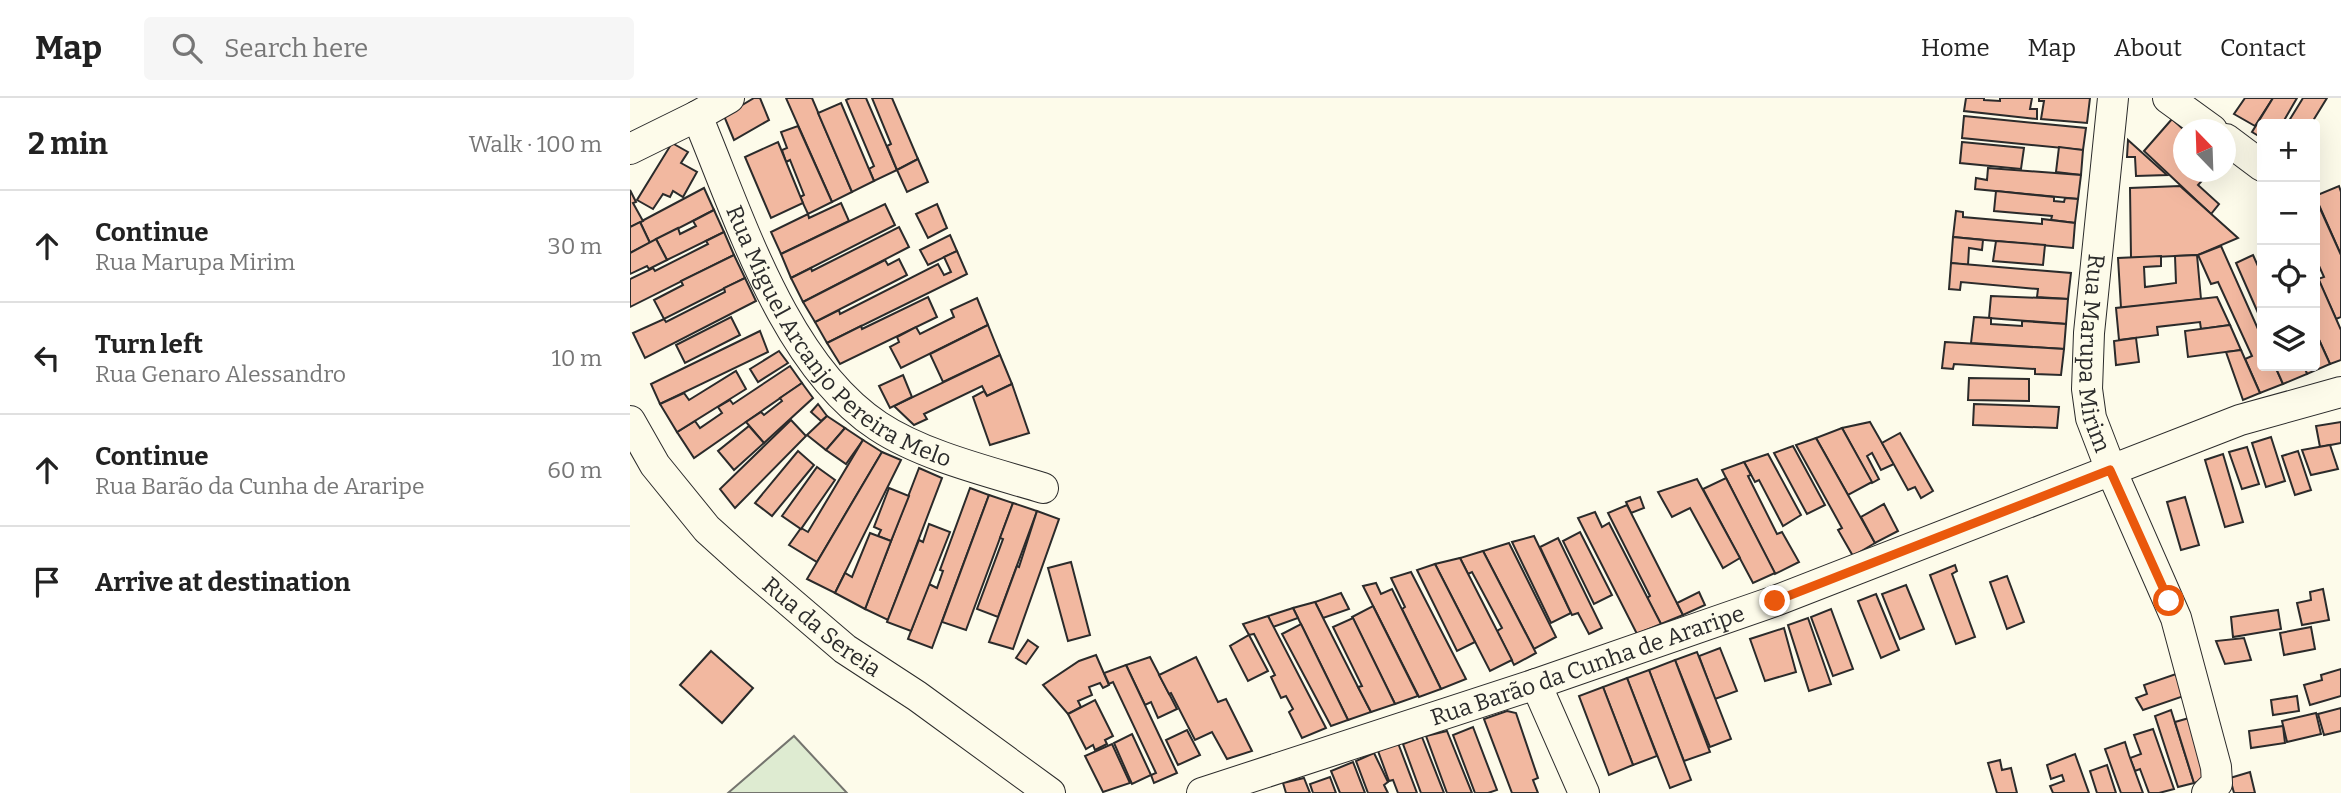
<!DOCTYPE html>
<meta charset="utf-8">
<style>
:root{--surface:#fff;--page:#f6f6f6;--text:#222;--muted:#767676;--line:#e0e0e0}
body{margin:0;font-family:Bitter,serif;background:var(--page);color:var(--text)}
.controls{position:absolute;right:21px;top:21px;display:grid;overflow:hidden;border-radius:7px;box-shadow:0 7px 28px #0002}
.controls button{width:63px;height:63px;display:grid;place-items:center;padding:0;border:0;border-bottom:2px solid var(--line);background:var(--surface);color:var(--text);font:35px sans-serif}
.compass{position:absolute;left:1543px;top:21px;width:63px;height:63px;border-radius:50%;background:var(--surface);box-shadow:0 7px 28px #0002;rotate:337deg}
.stop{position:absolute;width:21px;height:21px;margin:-16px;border:5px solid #ea580c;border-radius:50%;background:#fff}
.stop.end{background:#ea580c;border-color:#fff;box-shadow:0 2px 7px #0008}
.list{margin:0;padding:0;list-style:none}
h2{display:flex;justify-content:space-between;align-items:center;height:91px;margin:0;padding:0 28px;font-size:30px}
h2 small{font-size:23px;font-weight:400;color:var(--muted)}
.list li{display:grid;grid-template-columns:46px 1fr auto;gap:21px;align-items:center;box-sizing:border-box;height:112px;padding:0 28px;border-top:2px solid var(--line)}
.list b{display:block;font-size:26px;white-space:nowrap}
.list p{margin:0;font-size:23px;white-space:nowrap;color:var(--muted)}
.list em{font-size:23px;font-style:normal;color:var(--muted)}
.icon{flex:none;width:38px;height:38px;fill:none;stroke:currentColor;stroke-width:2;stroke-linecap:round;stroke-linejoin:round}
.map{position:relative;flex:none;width:1711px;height:695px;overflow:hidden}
header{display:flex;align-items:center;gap:42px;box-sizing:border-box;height:98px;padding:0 35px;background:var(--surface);border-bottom:2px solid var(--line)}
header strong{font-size:33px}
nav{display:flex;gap:38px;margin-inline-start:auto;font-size:24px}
.search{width:490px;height:63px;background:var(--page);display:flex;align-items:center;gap:18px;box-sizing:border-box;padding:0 24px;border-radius:7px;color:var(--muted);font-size:26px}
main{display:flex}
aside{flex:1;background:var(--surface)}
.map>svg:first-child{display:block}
.green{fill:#deebd1;stroke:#74746e;stroke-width:2}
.building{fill:#f2b8a0;stroke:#2b2b2b;stroke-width:2}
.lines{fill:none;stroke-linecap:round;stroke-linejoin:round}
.minor-casing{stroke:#2b2b2b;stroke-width:32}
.minor{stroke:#fdfbea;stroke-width:30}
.route{stroke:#ea580c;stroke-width:9}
.labels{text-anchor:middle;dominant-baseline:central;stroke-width:5;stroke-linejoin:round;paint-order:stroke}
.street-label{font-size:23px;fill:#2b2b2b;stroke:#fdfbea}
</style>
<header>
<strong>Map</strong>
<div class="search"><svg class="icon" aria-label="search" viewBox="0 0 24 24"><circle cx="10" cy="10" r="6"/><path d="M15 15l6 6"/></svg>Search here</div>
<nav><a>Home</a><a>Map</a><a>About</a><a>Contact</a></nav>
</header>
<main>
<aside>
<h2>2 min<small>Walk · 100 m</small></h2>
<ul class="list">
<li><svg class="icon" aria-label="ahead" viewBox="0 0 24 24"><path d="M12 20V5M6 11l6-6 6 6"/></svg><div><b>Continue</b><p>Rua Marupa Mirim</p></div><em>30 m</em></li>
<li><svg class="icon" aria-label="left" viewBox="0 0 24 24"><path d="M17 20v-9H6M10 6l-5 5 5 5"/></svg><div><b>Turn left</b><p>Rua Genaro Alessandro</p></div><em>10 m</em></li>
<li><svg class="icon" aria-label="ahead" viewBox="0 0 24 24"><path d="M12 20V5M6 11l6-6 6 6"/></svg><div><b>Continue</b><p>Rua Barão da Cunha de Araripe</p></div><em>60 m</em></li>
<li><svg class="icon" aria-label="arrive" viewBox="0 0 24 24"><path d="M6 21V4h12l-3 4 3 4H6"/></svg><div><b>Arrive at destination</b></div></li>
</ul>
</aside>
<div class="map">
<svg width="1711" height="695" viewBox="0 0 1711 695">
<rect width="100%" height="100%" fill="#fdfbea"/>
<path class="green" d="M164,638L217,695H98Z"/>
<g class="building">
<path d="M124,0H130L139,22L104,42L94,18Z"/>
<path d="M156,0H182L222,94L202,104Z"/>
<path d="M220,0H236L267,72L244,83L239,71L244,68L216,2Z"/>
<path d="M242,0H262L288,61L267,72L257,48L261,46Z"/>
<path d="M1336,0H1354V2L1370,3V0H1402L1400,11H1407V21L1334,13Z"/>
<path d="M1409,0H1460L1457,25L1411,21L1414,3H1409Z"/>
<path d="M1615,0H1643L1625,28L1604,16Z"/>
<path d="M1643,0H1667L1652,26H1632V40L1622,34Z"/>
<path d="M1673,0H1697L1681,26H1657Z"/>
<path d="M211,5L244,83L222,94L188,15Z"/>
<path d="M1334,18L1456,30L1453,52L1332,40Z"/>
<path d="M1542,21L1554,32V74H1580L1568,87L1589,106L1581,116L1514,53Z"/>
<path d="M168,28L202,104L178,116L170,99L174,97L160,62L156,64L152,52L157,50L151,34Z"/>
<path d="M1498,42L1537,77L1506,78L1505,59H1497Z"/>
<path d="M148,44L173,105L141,120L115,59Z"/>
<path d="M1332,44L1394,50L1391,71L1330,65Z"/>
<path d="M42,45L58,54L51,65L67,74L53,99L43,93L40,99L33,96L23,111L7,102Z"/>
<path d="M1429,49L1453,52L1451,77L1426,74Z"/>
<path d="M288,61L298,84L277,94L267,72Z"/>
<path d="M1358,70L1451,77L1448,101L1345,91L1346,80L1357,82Z"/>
<path d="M1550,88L1608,140L1568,157L1501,160L1500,90Z"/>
<path d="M1709,88L1711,94V157L1685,98Z"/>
<path d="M74,90L84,112L20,145L10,124Z"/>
<path d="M0,92L6,104L3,105L13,123L0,129Z"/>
<path d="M1366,93L1424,99V103L1434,104L1435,100L1448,101L1445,125L1421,122L1422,118L1364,113Z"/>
<path d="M211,105L219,123L151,156L141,134L178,116L179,120Z"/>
<path d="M255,106L265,127L161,180L151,156Z"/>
<path d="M307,106L317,130L298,140L286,116Z"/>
<path d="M1688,106L1711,157V219L1706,221L1688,181L1694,179L1685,159V108Z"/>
<path d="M84,112L94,134L37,162L26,141L48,130L50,136L66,128L63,123Z"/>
<path d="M1326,113L1333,114V119L1412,126V121L1445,125L1443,150L1323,139Z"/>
<path d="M10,124L20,145L0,155V129Z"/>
<path d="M269,129L279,149L173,204L161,180L181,170L182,173Z"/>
<path d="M94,134L104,157L0,209V181L23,170L25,173L78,146L76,143Z"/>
<path d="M320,137L327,153L298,167L290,152Z"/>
<path d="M1323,139L1353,142L1352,152L1339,150L1338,167L1321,165Z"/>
<path d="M26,141L37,162L19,171L17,168L0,176V155Z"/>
<path d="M1366,143L1415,147L1413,167L1363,163Z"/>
<path d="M1591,148L1632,240V268H1645L1653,286L1630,295L1615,261L1622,258L1588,184L1581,186L1568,157Z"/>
<path d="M327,153L337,176L197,245L185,224L209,212L210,216L308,166L314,177L321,174L314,159Z"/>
<path d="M104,157L115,180L34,221L24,202L53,187L51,183Z"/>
<path d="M1567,157L1571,201L1491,210L1488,160L1531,158V168L1514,169L1515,189L1546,185L1545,158Z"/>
<path d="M1623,157L1632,177V224L1606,165Z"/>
<path d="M269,161L277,177L185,224L173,204L255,162L258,167Z"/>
<path d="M1321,165L1441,175L1438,201L1407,199L1408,191L1331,184L1330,192L1319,191Z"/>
<path d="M1685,173L1711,232V262L1700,266L1685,233Z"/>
<path d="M115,180L126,203L15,260L3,235L34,221L36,224L95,194L94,190Z"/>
<path d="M1361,198L1438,201L1436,226L1359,220Z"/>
<path d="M298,199L307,219L210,266L197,245L231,228L232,231Z"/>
<path d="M1587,199L1600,227L1571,231L1570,224L1527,229L1528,237L1489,242L1486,210Z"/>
<path d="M347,200L358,227L271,270L260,249L269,244L267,239L286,229L290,236L324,219L321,212Z"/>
<path d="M101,219L110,237L55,265L46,247Z"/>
<path d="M1344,219L1361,220V226L1392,228V223L1436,226L1434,251L1341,245Z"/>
<path d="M358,227L370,257L313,284L300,256Z"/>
<path d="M1600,227L1611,252L1558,259L1555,233Z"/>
<path d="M130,233L138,254L30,306L21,286Z"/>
<path d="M1685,233L1700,266L1677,276L1674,268H1685Z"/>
<path d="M1506,240L1509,264L1486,267L1484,243Z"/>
<path d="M1315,244L1434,251L1431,277L1405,276V271L1324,266L1323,271L1312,270Z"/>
<path d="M1611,252L1630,295L1613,302L1596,254Z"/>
<path d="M149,253L158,265L128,284L120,271Z"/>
<path d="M370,257L382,286L357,298L352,288L294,316L297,321L284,327L264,308Z"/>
<path d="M160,268L172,285L64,360L47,334L65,323L70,330L92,315L88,309L100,302L103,306Z"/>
<path d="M1645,268H1674L1677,276L1653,286Z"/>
<path d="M106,273L116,291L47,334L30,306L54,295L59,302Z"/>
<path d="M273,277L282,299L260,310L249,288Z"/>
<path d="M1339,280L1399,281V303L1338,302Z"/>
<path d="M172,285L183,300L134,345L116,324L131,314L134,317L152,303L150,300Z"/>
<path d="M382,286L399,335L360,347L343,299L354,293L357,298Z"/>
<path d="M188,306L197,318L191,323L181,314Z"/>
<path d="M1344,306L1429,309L1427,330L1343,327Z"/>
<path d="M197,318L215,330L196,352L177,337Z"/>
<path d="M161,322L176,338L105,410L90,391Z"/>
<path d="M1240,324L1264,366L1251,372L1242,355L1237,358L1249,381L1242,385L1212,330Z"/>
<path d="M1711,324V345L1690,349L1686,328Z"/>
<path d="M119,328L134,345L104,372L88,353Z"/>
<path d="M215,330L233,342L216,366L196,352Z"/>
<path d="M1212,330L1242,384L1218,397L1186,340Z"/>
<path d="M1270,335L1303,393L1291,400L1285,389L1278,392L1252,345Z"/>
<path d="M1641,339L1655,383L1636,389L1622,345Z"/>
<path d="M1186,340L1245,445L1223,458L1208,432L1212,430L1166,347Z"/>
<path d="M233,342L252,354L187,464L159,447L171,430L178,434Z"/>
<path d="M1700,347L1708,371L1681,377L1672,352Z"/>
<path d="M1163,348L1195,407L1177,416L1144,355Z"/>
<path d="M1617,349L1629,386L1612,391L1599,354Z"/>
<path d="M168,353L184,367L142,418L125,405Z"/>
<path d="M1668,353L1681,392L1665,397L1652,358Z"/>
<path d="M252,354L271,362L205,495L177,481Z"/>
<path d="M1138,356L1171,417L1153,428L1129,382L1125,384L1114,364Z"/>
<path d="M1593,356L1613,424L1595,429L1575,362Z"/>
<path d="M1114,364L1121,377L1118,378L1147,436L1152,434L1169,464L1145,476L1092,372Z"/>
<path d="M187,369L205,382L171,431L152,418Z"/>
<path d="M289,370L312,380L258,522L235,511Z"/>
<path d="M1096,380L1145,475L1123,485L1073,391Z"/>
<path d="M1067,381L1110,460L1093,470L1060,410L1042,419L1028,394Z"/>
<path d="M259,390L279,398L261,443L248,438L251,432L244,429Z"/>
<path d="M340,390L359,397L302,550L278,541L299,486L307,490L313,473L310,472Z"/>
<path d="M359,397L383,405L336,532L312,524Z"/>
<path d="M1010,399L1014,410L1001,415L996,404Z"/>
<path d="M1555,399L1569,447L1551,452L1537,404Z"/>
<path d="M383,405L407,413L368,519L347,511L373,441L370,440Z"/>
<path d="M1254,406L1268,433L1245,445L1231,419Z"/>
<path d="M997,407L1053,517L1031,526L1017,500L1020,498L978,415Z"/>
<path d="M407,413L429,421L383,551L359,544L387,468L389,469Z"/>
<path d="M965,414L972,429L979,425L1031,526L1007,536L948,420Z"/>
<path d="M299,426L320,434L281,533L257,524L289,442L293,444Z"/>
<path d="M950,434L982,497L964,506L933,443Z"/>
<path d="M240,435L261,443L235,511L205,495L215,475L222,479Z"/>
<path d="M904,438L941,515L921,525L882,444Z"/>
<path d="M928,440L972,530L959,536L948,515L942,517L910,449Z"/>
<path d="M879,445L926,539L904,551L853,453Z"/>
<path d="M853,453L906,555L884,567L867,533L872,530L842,474L838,476L830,460Z"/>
<path d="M830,460L882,562L860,573L805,466Z"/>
<path d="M441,464L460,537L438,543L418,470Z"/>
<path d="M805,466L845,544L827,553L787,472Z"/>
<path d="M1325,467L1327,473L1322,476L1345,539L1326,546L1300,477Z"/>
<path d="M781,474L836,581L811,591L772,511L775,509L761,480Z"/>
<path d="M1377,478L1394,524L1377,531L1360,484Z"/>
<path d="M746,485L751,496L762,491L811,591L789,599L733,488Z"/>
<path d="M1276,487L1294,531L1270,541L1252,496Z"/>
<path d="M1693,491L1699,522L1672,527L1667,505L1681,502L1680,494Z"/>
<path d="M1069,494L1075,507L1053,517L1047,505Z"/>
<path d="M711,495L719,511L693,520L685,504Z"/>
<path d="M1246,496L1269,552L1251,560L1228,503Z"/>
<path d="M685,504L728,589L741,614L718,622L663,510Z"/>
<path d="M743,508L788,598L765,606L722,519Z"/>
<path d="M663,510L668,520L643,529L638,518Z"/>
<path d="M1201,511L1223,571L1203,578L1181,519Z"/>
<path d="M1648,512L1651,531L1603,539L1601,519Z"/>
<path d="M638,518L696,630L672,640L659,614L663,611L656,598L651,600L641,579L645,577L624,536L619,537L613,526Z"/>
<path d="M723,520L765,606L741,614L728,589L732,588L703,529Z"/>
<path d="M1178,520L1201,586L1179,593L1158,527Z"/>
<path d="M671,526L718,622L701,628L652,536Z"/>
<path d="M1681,529L1685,551L1654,557L1650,535Z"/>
<path d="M1154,530L1166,574L1135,583L1120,541Z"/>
<path d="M619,537L638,573L618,583L600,548Z"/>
<path d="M1614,540L1621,562L1595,566L1586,543Z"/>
<path d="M398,542L408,549L396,566L386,560Z"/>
<path d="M1090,550L1107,593L1085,601L1069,558Z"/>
<path d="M81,553L123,590L92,625L50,587Z"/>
<path d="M1067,554L1101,641L1080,649L1045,562Z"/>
<path d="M466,557L479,587L473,590L470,585L459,589L462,597L448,603L451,609L438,616L413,587L449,563Z"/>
<path d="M520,559L547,611L528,620L521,604L515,607L496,567Z"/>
<path d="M566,559L588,604L596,601L622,653L597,661L582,634L565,642L541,595L539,596L529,577Z"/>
<path d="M1045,562L1080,654L1054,663L1019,572Z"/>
<path d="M496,567L547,675L524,685L521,677L526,675L483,584L479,586L474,575Z"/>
<path d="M1711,571V598L1680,607L1674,587L1692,582L1691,577Z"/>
<path d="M1019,572L1061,682L1040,690L997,580Z"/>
<path d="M1546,576L1554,598L1513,612L1506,600L1517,596L1514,587Z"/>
<path d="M997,580L1027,658L1003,667L973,589Z"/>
<path d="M973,589L1003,667L979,677L949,598Z"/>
<path d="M1667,598L1669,613L1643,617L1641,602Z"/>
<path d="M465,602L483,638L475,642L477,646L465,652L463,647L456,651L438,616Z"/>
<path d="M1711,610V633L1694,637L1688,616Z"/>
<path d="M1541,612L1564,685L1548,689L1525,618Z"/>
<path d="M877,613L886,615L908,680L903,682L908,695H882L854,621Z"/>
<path d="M1686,615L1691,636L1657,644L1652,623Z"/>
<path d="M1566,618L1585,679L1564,685L1545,624Z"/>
<path d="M1653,628L1655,645L1621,650L1619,633Z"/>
<path d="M843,629L867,692L858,695H845L823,637Z"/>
<path d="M1523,631L1544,691L1529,695H1519L1510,671L1505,673L1500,660L1511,656L1504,637Z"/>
<path d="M557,632L570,657L548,667L536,642Z"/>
<path d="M817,633L842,695H817L796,638Z"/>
<path d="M502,636L521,677L502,686L484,645Z"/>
<path d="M792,639L814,695H791L773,646Z"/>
<path d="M1495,644L1499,657L1513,695H1491L1475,651Z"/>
<path d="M768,645L787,695H768L763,682L759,683L748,653Z"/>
<path d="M482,646L500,685L473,694L455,658Z"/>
<path d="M744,655L758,684L754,687L758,695H738L726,663Z"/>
<path d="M1445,656L1459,695H1423L1420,688L1434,683L1432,677L1421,681L1417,667Z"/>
<path d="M1370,662L1372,672L1381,670L1387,695H1367L1358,665Z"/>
<path d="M723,664L735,695H710L701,673Z"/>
<path d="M1477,667L1486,695H1467L1460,673Z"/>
<path d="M1620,674L1625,695H1604L1600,680Z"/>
<path d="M700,679L706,695H683L680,686Z"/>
<path d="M674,680L680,695H656L653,685Z"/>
</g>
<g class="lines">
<g class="minor-casing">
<g id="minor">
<path id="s1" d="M1483,0L1459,235L1457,291L1461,320L1481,372L1546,520L1586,669L1587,685L1577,695"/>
<path d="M1538,0L1582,32"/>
<path id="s2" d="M67,18C109,118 154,266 248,328C293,358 361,374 413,390"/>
<path d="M1596,41L1632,68"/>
<path d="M0,51L67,18L99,0"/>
<path id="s3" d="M0,323L25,367L77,431L118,468L215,551L287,598L420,695"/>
<path d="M906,586L954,695"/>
<path id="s4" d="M572,695L906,586L1145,503L1610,322L1711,294"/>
</g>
</g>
<use href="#minor" class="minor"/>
</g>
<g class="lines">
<path class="route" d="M1145,503L1480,372L1539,503"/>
</g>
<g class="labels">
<g class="street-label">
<text stroke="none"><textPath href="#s2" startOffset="271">Rua Miguel Arcanjo Pereira Melo</textPath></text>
<text stroke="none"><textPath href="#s1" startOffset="257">Rua Marupa Mirim</textPath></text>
<text stroke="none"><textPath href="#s3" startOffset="284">Rua da Sereia</textPath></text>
<text stroke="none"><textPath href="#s4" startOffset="406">Rua Barão da Cunha de Araripe</textPath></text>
</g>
</g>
</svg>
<div class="controls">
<button>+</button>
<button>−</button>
<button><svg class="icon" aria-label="locate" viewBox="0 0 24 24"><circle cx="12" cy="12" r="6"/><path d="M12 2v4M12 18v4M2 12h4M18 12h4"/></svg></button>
<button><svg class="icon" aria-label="layers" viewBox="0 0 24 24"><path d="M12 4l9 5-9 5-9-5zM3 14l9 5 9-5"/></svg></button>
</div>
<svg class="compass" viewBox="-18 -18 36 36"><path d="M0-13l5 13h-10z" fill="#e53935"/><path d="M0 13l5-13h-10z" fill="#767676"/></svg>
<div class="stop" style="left:1539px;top:503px"></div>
<div class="stop end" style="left:1145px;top:503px"></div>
</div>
</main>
